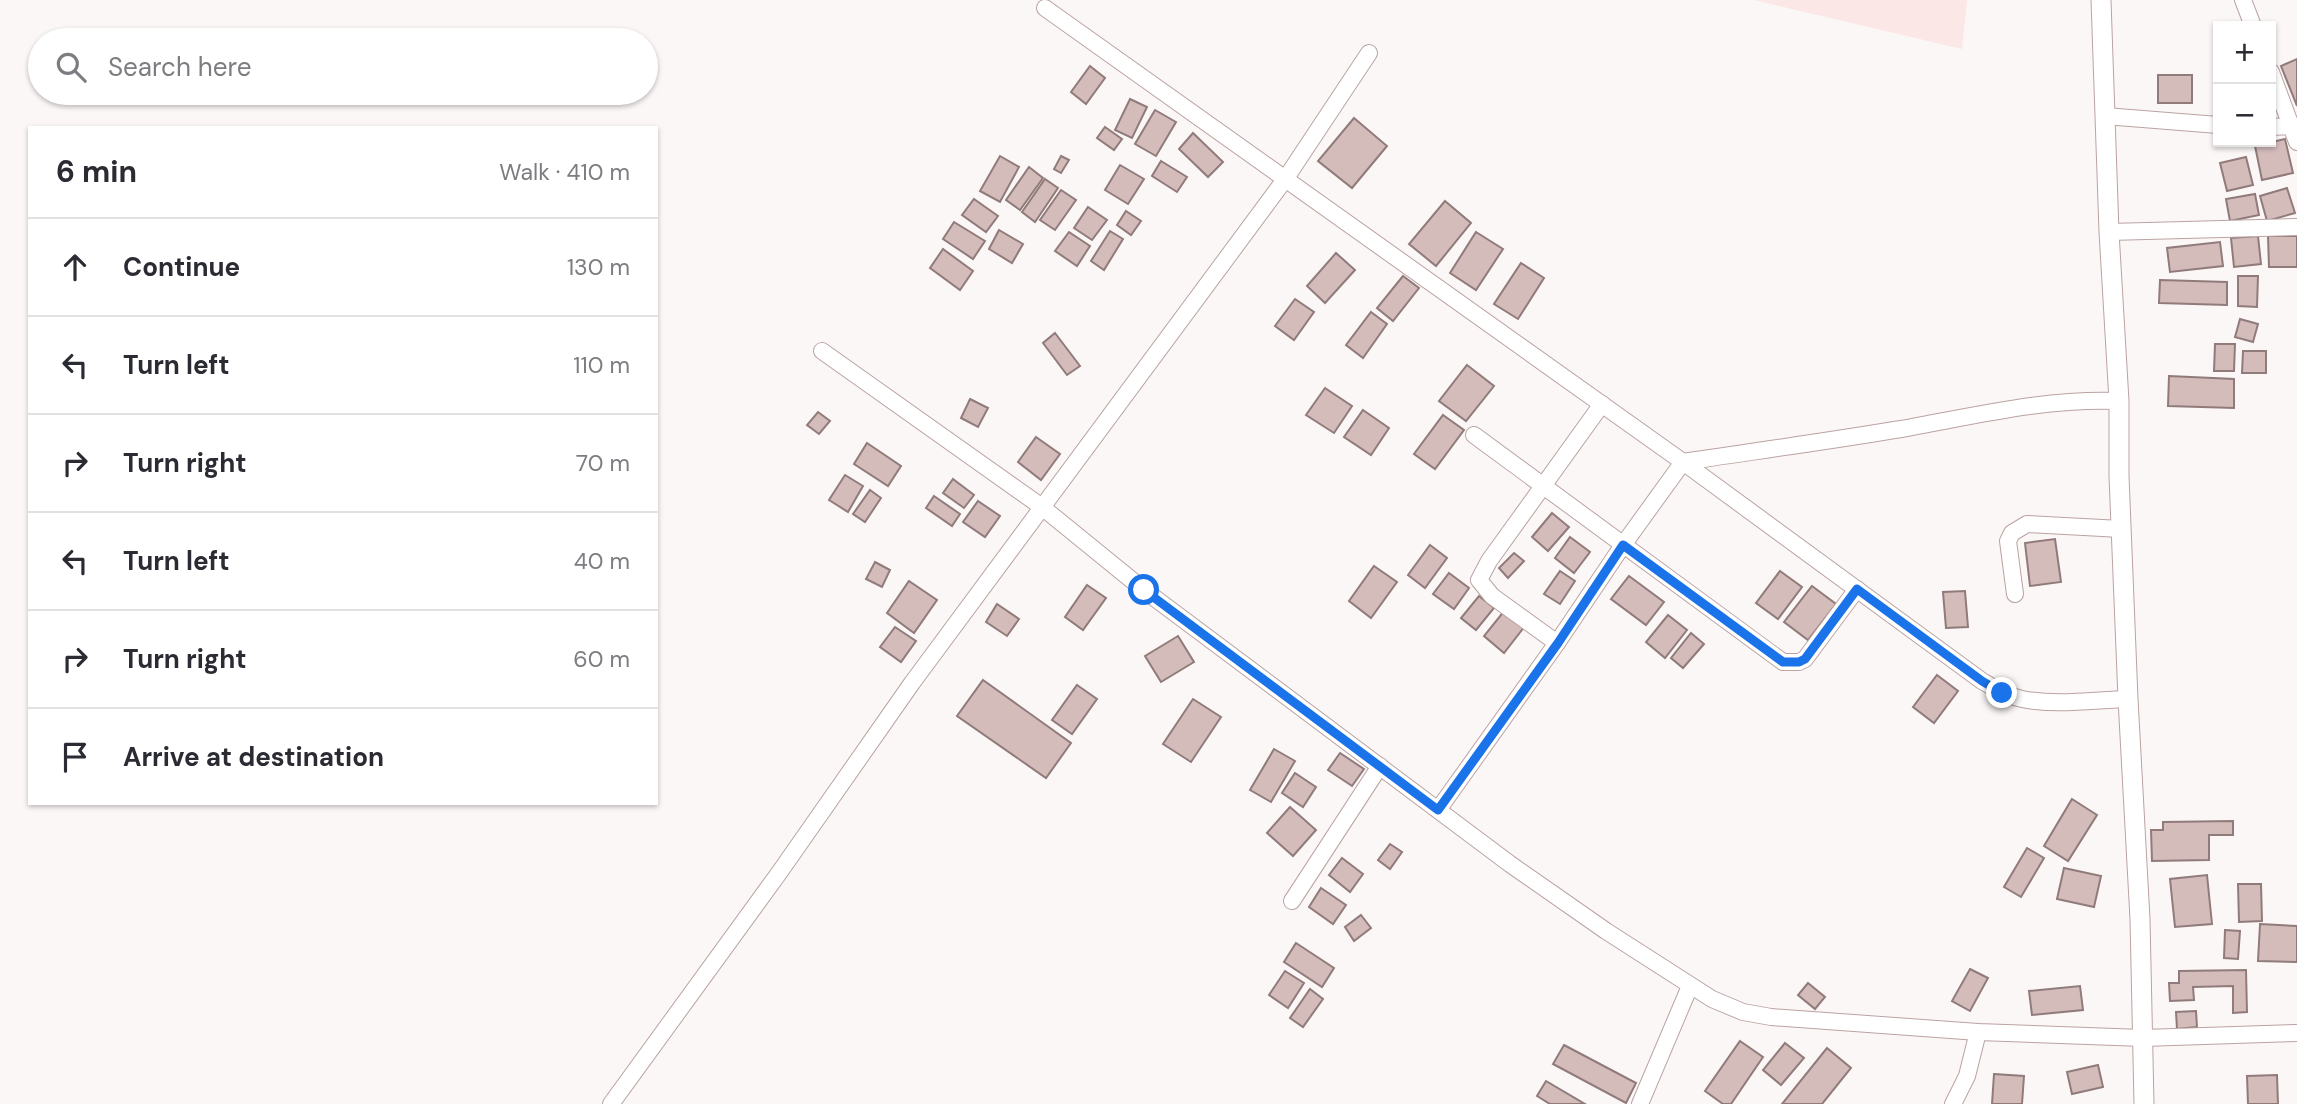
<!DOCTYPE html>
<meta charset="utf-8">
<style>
:root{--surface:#fff;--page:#f2f2f3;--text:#2b2b33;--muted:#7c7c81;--line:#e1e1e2}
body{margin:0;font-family:"DM Sans",sans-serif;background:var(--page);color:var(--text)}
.controls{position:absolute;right:21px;top:21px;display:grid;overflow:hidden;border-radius:0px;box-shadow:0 2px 5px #0004}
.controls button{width:63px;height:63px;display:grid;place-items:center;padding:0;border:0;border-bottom:2px solid var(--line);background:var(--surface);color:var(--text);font:35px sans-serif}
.stop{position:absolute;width:21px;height:21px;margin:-16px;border:5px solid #1a73e8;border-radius:50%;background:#fff}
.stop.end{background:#1a73e8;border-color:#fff;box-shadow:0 2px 7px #0008}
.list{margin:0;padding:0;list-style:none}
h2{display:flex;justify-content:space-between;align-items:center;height:91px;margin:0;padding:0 28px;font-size:30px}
h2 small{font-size:23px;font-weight:400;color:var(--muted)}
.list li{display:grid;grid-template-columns:46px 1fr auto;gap:21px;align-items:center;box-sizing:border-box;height:98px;padding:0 28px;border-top:2px solid var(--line)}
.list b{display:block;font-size:26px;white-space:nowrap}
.list em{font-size:23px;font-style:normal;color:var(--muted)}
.icon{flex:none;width:38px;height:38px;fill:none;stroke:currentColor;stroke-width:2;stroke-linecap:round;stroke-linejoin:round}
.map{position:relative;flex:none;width:2297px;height:1104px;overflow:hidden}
.search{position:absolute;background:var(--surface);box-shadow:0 2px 5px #0004;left:28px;top:28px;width:630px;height:77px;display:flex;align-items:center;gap:18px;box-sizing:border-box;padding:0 24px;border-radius:38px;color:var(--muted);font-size:26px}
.panel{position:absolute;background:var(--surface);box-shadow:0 2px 5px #0004;left:28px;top:126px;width:630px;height:679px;border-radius:0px}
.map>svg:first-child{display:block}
.built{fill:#fbe7e6}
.building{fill:#d4bcbb;stroke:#907b7a;stroke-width:2}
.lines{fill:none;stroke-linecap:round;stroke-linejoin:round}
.minor-casing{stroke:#baa3a2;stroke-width:18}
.tertiary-casing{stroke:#baa3a2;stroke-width:21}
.minor{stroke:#fff;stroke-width:16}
.tertiary{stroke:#fff;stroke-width:19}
.route{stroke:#1a73e8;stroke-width:9}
</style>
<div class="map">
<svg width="2297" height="1104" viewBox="0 0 2297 1104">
<rect width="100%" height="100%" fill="#fcf7f7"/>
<path class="built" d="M1754,0H1967L1962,49Z"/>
<g class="building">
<path d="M2297,59V106L2281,66Z"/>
<path d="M1090,66L1105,78L1086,104L1071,92Z"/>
<rect x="2158" y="75" width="34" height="28"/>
<path d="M1130,99L1147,107L1132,138L1115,130Z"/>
<path d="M1155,110L1176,122L1156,156L1135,144Z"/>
<path d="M1354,118L1387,146L1352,188L1318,161Z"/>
<path d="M1105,127L1122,139L1114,150L1097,138Z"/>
<path d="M1193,133L1223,162L1208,177L1179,149Z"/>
<path d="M2285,139L2293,173L2262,180L2255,146Z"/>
<path d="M1000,156L1019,167L1000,202L980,191Z"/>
<path d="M1061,156L1069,160L1061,173L1054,169Z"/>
<path d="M2246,157L2253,185L2227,191L2220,163Z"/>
<path d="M1161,161L1187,177L1177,192L1152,176Z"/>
<path d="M1120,165L1144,179L1128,204L1105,190Z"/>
<path d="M1029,167L1043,178L1020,210L1006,200Z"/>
<path d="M1045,179L1058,188L1035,222L1022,212Z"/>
<path d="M2287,188L2295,213L2267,221L2260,196Z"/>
<path d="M1061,190L1076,200L1055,230L1040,220Z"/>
<path d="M2255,194L2259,215L2230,221L2226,199Z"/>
<path d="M974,199L998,216L986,232L962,215Z"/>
<path d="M1445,201L1471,223L1436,266L1409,244Z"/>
<path d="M1088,207L1107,220L1092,240L1074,228Z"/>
<path d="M1126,211L1141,221L1131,235L1117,225Z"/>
<path d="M954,222L985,241L973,259L943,239Z"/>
<path d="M999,230L1023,244L1012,263L989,249Z"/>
<path d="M1110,231L1123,239L1104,270L1091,261Z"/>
<path d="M1069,232L1090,246L1077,266L1055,251Z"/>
<path d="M1476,232L1503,249L1476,290L1450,273Z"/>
<path d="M2258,236L2261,264L2234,267L2231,238Z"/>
<path d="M2268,236H2297V267H2269Z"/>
<path d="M2220,242L2223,266L2170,272L2167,248Z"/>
<path d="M943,249L973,271L960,290L930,268Z"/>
<path d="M1336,253L1355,270L1325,303L1307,286Z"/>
<path d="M1521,263L1544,278L1518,319L1494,304Z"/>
<path d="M1403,276L1419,288L1393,321L1377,308Z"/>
<path d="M2238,276H2258L2257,307L2238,306Z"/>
<path d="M2160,280L2227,282V305L2159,303Z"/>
<path d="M1295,299L1314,312L1294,340L1275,326Z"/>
<path d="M1371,312L1387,324L1363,358L1346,345Z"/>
<path d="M2240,319L2258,324L2253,342L2235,337Z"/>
<path d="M1055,333L1080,366L1067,375L1043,343Z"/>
<path d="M2215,344H2235L2234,371H2214Z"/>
<path d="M2243,351H2266V373H2242Z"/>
<path d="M1467,365L1494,386L1466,421L1439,401Z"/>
<path d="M2169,376L2234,379V408L2168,406Z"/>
<path d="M1325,388L1352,406L1334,433L1306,415Z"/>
<path d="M970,399L988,408L978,427L961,418Z"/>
<path d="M1363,410L1389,428L1371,455L1344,437Z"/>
<path d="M818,412L830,421L819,434L807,425Z"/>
<path d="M1443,415L1464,430L1435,469L1414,454Z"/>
<path d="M1036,437L1060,454L1041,480L1018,462Z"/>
<path d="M867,443L901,466L888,486L854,464Z"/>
<path d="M845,475L863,486L848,512L829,500Z"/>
<path d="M953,479L974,495L964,508L943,493Z"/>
<path d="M870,490L881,498L865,522L853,514Z"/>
<path d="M934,496L960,514L952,526L926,508Z"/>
<path d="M978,501L1000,516L985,537L963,522Z"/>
<path d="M1552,513L1569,527L1548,551L1532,537Z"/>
<path d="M1570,537L1590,552L1574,573L1555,558Z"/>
<path d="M2055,539L2061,582L2030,586L2025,543Z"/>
<path d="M1430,545L1447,558L1425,588L1408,575Z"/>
<path d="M1514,553L1524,561L1508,578L1499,568Z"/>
<path d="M875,562L890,570L882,587L866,579Z"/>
<path d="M1374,566L1397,582L1371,618L1349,601Z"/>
<path d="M1560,571L1575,581L1560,604L1544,594Z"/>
<path d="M1780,571L1802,587L1778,619L1756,603Z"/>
<path d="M1449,573L1469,588L1454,609L1433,594Z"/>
<path d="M1629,576L1664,602L1646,625L1611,599Z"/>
<path d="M909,581L937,600L914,633L887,613Z"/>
<path d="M1087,585L1106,598L1083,630L1065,617Z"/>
<path d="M1812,586L1836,604L1808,640L1784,622Z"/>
<path d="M1965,591L1968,627L1946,628L1943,592Z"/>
<path d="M1479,596L1494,608L1476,630L1461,618Z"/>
<path d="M997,604L1019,619L1007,636L986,622Z"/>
<path d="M1505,610L1525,626L1504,653L1484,636Z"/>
<path d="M1668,615L1687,630L1665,658L1646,642Z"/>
<path d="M895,627L916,641L901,662L880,647Z"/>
<path d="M1691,633L1704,644L1683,668L1671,658Z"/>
<path d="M1178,636L1194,662L1161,682L1145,656Z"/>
<path d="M1937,675L1958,691L1934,723L1913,707Z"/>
<path d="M983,680L1071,743L1046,778L957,716Z"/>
<path d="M1077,685L1097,699L1072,734L1052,720Z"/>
<path d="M1193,699L1221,717L1191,762L1163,744Z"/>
<path d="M1274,749L1295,761L1271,802L1250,790Z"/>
<path d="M1340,753L1364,769L1352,786L1328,770Z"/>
<path d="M1295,773L1316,787L1303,807L1282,793Z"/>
<path d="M2072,799L2097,815L2068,861L2044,846Z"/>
<path d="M1290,807L1316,830L1293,856L1267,833Z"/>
<path d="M2233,821V835H2209V860L2152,861L2151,830H2163V822Z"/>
<path d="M1390,844L1402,852L1390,869L1378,860Z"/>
<path d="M2027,848L2044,858L2021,897L2004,887Z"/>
<path d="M1342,858L1363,874L1350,892L1329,875Z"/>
<path d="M2064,868L2101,876L2094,907L2057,899Z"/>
<path d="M2207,875L2212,924L2175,927L2170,879Z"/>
<path d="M2238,884H2261L2262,921L2239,922Z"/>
<path d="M1321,888L1346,905L1333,924L1309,907Z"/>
<path d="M1361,915L1371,928L1354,941L1345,927Z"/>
<path d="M2260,924L2297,926V962L2258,961Z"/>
<path d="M2225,930L2240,931L2238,959L2224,958Z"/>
<path d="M1296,943L1334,968L1322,987L1284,962Z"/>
<path d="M1970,969L1988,978L1970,1011L1952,1001Z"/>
<path d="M2246,970L2247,1012L2233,1013V986L2193,987L2194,1000L2170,1001L2169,983H2179V971Z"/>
<path d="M1285,971L1304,983L1288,1008L1269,995Z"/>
<path d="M1808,983L1825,997L1815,1009L1798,995Z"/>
<path d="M2080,986L2083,1010L2032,1015L2029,991Z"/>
<path d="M1310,989L1323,999L1303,1027L1290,1018Z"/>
<path d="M2196,1011L2197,1027L2177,1029L2176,1012Z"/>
<path d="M1740,1041L1763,1057L1731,1104H1723L1705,1091Z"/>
<path d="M1785,1043L1804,1058L1781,1085L1763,1070Z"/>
<path d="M1564,1045L1636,1083L1626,1103L1553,1064Z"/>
<path d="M1827,1048L1851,1068L1822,1104H1782Z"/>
<path d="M2098,1065L2103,1087L2072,1094L2067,1072Z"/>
<path d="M1994,1074L2024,1076L2022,1104H1992Z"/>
<path d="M2277,1075L2278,1104H2248L2247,1076Z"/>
<path d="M1546,1081L1585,1104H1550L1537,1096Z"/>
</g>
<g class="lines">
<g class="minor-casing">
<g id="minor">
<path d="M2243,0L2253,26"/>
<path d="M1045,8L1683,462L1982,681C1994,688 2007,696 2022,699C2056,706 2094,700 2128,699"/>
<path d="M2271,72L2297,142"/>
<path d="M2105,116L2218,125"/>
<path d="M2271,127L2297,126"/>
<path d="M2109,232L2297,227"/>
<path d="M822,351L1042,507L1144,590L1510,864L1606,931L1712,999L1743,1012L1771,1017L1978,1032L2143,1038L2297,1033"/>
<path d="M1474,435L1783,662H1799L1805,659L1857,589"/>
<path d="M2015,594L2008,541L2012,533L2027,524L2121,529"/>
<path d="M1557,643L1492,596L1479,580L1489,561L1602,404"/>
<path d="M1438,810L1557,643L1623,545L1683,462C1756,451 1829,441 1901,429C1974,416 2045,398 2119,401"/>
<path d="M1292,901L1380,766"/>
<path d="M611,1104L779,873L912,683L1286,178L1369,53"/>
<path d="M1640,1104L1690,986"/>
<path d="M1953,1104L1967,1076L1978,1032"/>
</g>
</g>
<g class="tertiary-casing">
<path id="tertiary" d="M2101,0L2109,232L2119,401V476L2128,699L2140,919L2144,1104"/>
</g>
<use href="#minor" class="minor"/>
<use href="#tertiary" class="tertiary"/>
</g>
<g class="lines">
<path class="route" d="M1144,590L1438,810L1558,643L1623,545L1783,662H1799L1805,659L1857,589L1982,681L2002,693"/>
</g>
</svg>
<div class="controls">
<button>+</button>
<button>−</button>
</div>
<div class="stop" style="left:1144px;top:590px"></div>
<div class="stop end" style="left:2002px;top:693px"></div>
<div class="search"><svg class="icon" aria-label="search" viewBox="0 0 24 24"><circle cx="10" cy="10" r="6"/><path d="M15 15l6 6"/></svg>Search here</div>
<section class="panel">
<h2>6 min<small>Walk · 410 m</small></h2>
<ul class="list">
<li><svg class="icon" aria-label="ahead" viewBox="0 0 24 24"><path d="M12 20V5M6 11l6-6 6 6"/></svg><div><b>Continue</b></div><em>130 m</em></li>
<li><svg class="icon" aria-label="left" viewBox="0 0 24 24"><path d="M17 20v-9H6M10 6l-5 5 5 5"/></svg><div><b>Turn left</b></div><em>110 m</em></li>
<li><svg class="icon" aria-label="right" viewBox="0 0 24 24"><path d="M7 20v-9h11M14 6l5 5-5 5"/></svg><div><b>Turn right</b></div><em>70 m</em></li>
<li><svg class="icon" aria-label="left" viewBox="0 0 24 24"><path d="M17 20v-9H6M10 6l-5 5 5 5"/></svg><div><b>Turn left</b></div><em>40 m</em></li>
<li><svg class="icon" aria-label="right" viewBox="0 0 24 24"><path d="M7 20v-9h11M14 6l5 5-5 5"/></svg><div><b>Turn right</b></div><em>60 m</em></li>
<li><svg class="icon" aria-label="arrive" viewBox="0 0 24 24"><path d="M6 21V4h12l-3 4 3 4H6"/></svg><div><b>Arrive at destination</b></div></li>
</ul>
</section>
</div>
